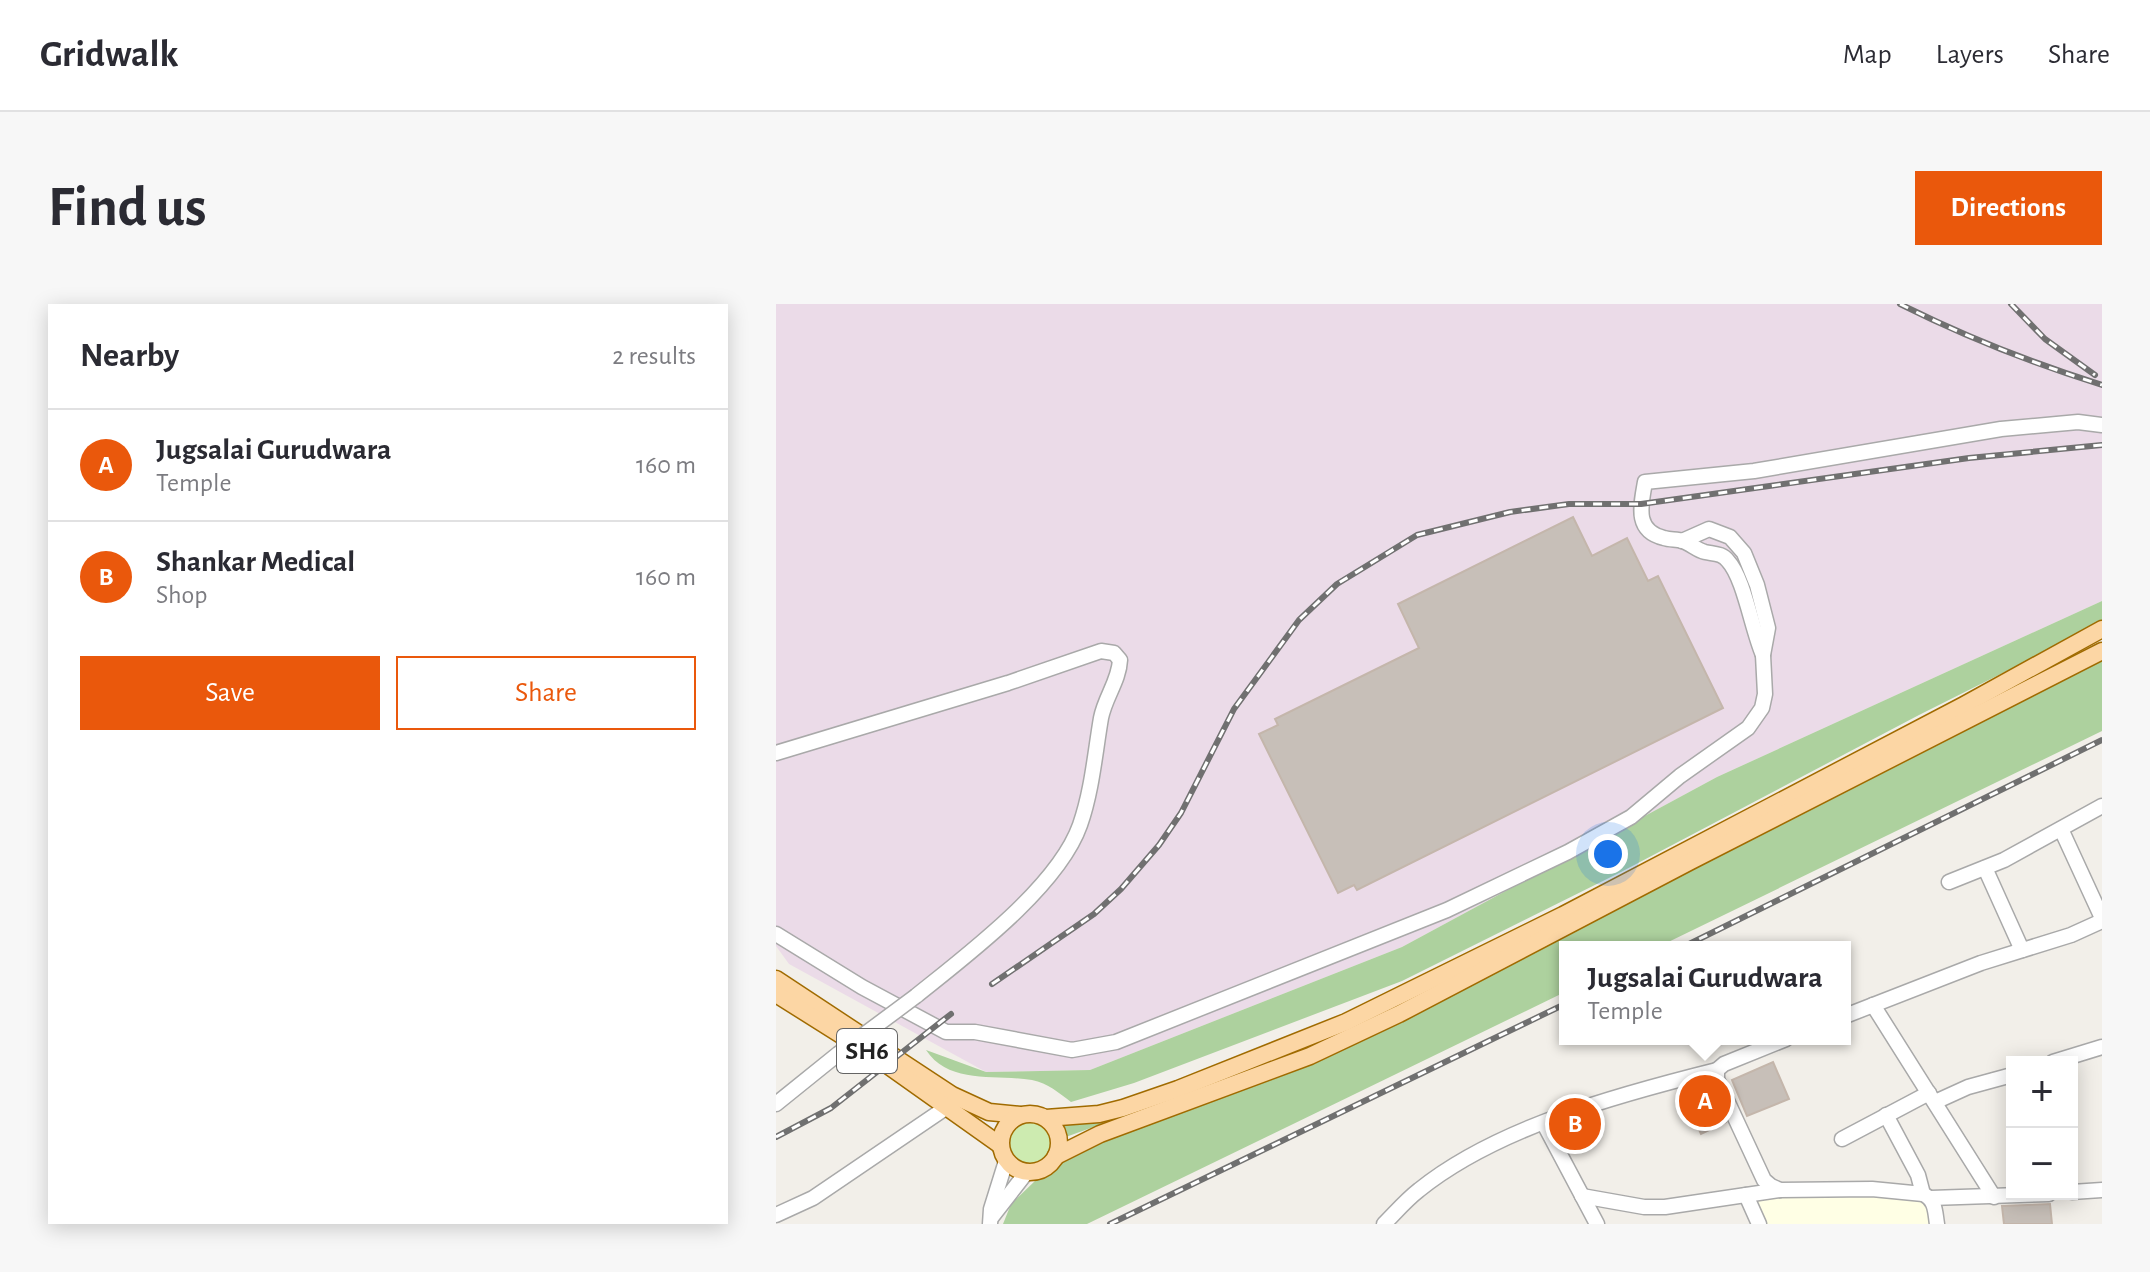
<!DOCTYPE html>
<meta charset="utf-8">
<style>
:root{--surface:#fff;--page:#f7f7f7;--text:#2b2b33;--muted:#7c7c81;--line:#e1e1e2;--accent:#ea580c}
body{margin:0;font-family:"Alegreya Sans",sans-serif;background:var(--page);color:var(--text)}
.controls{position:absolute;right:24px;bottom:24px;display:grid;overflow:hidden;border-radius:0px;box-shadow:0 4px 20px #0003}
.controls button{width:72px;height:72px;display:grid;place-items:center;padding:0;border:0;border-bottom:2px solid var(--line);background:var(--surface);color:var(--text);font:40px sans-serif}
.you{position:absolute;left:832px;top:550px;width:28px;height:28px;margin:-20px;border:6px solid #fff;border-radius:50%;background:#1a73e8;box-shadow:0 0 0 12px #1a73e833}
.badge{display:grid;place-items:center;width:52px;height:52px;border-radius:50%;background:var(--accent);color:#fff;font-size:26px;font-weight:700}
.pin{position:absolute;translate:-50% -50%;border:4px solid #fff;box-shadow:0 2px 8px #0006}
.popup{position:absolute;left:783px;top:637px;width:292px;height:104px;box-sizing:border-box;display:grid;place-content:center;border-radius:0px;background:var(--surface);filter:drop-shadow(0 2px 6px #0005);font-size:26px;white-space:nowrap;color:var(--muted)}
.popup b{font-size:30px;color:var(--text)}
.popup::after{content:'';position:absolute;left:50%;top:100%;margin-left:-16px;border:16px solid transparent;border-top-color:var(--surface)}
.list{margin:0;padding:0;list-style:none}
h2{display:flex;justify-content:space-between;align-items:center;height:104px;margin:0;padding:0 32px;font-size:34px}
h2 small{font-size:26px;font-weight:400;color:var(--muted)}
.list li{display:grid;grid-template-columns:52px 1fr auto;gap:24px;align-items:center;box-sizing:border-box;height:112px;padding:0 32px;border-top:2px solid var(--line)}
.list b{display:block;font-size:30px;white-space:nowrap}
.list p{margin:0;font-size:26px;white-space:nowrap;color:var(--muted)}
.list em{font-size:26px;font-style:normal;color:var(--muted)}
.actions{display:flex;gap:16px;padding:24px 32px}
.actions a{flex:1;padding:18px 0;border:2px solid var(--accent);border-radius:0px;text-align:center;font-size:28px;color:var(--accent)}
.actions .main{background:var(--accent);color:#fff}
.map{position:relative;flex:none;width:1326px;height:920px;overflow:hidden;border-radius:0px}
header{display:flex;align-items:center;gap:48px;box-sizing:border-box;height:112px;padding:0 40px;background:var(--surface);border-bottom:2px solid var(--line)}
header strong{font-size:38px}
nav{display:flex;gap:44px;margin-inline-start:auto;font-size:28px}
.intro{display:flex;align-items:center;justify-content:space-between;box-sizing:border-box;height:192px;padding:0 48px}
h1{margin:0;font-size:56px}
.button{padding:20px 36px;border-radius:0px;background:var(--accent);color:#fff;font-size:28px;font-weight:700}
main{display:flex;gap:48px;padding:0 48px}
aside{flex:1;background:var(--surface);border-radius:0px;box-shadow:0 4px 20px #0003}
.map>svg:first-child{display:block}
.industrial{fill:#ebdbe8}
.education{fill:#ffffe5}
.grass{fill:#cdebb0}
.forest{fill:#add19e}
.building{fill:#c7bfb8;stroke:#c4b6ab;stroke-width:2}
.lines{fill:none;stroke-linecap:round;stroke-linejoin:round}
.minor-casing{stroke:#a9a9a9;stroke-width:17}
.major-casing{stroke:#a06b00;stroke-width:19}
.minor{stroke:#fff;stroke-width:14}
.major{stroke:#fcd6a4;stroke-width:16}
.rail-casing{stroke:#707070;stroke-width:6}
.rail{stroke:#fff;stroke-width:3;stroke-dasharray:9;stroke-linecap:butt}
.minor-bridge-casing{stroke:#a9a9a9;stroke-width:17;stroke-linecap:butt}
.minor-bridge{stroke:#fff;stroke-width:14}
.labels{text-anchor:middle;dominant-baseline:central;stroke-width:8;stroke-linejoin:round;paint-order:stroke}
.shield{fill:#fff;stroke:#646464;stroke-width:2}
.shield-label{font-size:26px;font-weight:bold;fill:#222}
</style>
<header>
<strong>Gridwalk</strong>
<nav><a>Map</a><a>Layers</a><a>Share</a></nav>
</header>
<div class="intro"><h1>Find us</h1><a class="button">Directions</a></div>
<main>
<aside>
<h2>Nearby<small>2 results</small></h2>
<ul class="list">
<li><span class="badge">A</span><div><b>Jugsalai Gurudwara</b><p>Temple</p></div><em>160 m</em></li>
<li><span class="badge">B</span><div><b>Shankar Medical</b><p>Shop</p></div><em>160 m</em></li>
</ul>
<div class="actions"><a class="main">Save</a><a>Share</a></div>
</aside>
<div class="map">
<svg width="1326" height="920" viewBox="0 0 1326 920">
<rect width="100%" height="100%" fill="#f2efe9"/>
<path class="industrial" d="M0,0H1326V297L941,473L626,643L314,766L210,768L13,660L0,642Z"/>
<path class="education" d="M1051,890L1147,894L1157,920H987L974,894Z"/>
<circle class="grass" cx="253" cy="839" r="22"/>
<g class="forest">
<path d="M1326,297V319L1143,411L845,568L626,677L358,779L295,798C283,789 272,779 256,776C220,770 173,781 150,746L210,768L314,766L626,643L941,473Z"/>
<path d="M1326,352V427L882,643H789V688L311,920H227L235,900L260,876L311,840L540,753Z"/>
<path d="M412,789L287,834L283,819L299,821Z"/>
</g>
<g class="building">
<path d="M797,213L816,252L851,234L872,277L882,272L947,404L581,586L578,581L562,589L483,430L502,421L499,415L643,344L622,300Z"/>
<path d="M997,758L1013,795L971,812L956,776Z"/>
<path d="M932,779L950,818L925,830L905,786Z"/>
<path d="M1274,900L1276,920H1228L1226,902Z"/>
</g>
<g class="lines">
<g class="minor-casing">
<g id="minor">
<path d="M987,351C976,326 968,274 952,257C946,249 938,250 929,248C921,246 915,240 907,237C901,235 894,236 888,234C858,227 865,201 869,178L978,167L1225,125L1302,118L1326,121"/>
<path d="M0,449L232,379L325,347L338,349L344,356C343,377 329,393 325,414C319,449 316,487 304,521C282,583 191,651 140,692"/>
<path d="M1285,525L1326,614"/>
<path d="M1209,564L1246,646"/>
<path d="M1173,578L1228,556L1326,502"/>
<path d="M0,630L86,683L170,728H199L296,746L340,738L671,606L792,548L855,513L904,472L972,424L986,404L989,390L987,351L992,324L981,281L968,249L954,233L933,225L906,237"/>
<path d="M1097,701L1218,893"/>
<path d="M1069,712L1205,659L1295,631L1326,617"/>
<path d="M1010,735L948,760L941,766V775L988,876L995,882L1004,886L1096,885L1147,890C1160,896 1159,908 1161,920"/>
<path d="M1277,758L1326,743"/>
<path d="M1159,798L1192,783L1236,771"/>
<path d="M0,800L62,750"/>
<path d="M1110,811L1142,871L1147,890"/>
<path d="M768,820L821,920"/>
<path d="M1066,835L1153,789"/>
<path d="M1296,888L1326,886"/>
<path d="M970,891L983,920"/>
<path d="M806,892L868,903H889L1004,886"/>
<path d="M1155,894L1273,890"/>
<path d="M0,911L37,894L171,803"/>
<path d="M215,914L250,869"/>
<path d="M214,920L215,905L230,857"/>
<path d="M608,920C619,909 630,896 643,886C721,823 845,790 941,766"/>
</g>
</g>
<g class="major-casing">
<g id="major">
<path d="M0,675L176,791L213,808L244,811"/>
<path d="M0,690L100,753L224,841"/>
<circle cx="254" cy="839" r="29"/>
<path d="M270,814L323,810L347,804L402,785L570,718L787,611L1188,401L1326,325"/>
<path d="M280,852L324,830L534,752L623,710L915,557L1326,347"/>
</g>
</g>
<use href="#minor" class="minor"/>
<use href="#major" class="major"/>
<g class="rail-casing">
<g id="rail">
<path d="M1124,0C1190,33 1256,59 1326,81"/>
<path d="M1235,0L1269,35L1319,71"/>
<path d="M907,643L1326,436"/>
<path d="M216,680L318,610L345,585L383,541L405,509L458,405L523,316L561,280L641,231L734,208L793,200H865L1193,154L1326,141"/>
<path d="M0,833L55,804L175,710"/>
<path d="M334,920L789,700"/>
</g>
</g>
<use href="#rail" class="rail"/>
<g class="minor-bridge-casing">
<path id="minor-bridge" d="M62,750L140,692"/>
</g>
<use href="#minor-bridge" class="minor-bridge"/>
</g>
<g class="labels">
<rect class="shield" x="61" y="725" width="60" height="44" rx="6"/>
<g class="shield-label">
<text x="91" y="747">SH6</text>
</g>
</g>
</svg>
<div class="controls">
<button>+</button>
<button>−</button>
</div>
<div class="you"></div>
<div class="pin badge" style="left:929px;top:797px">A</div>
<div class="popup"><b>Jugsalai Gurudwara</b>Temple</div>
<div class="pin badge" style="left:799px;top:820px">B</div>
</div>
</main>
